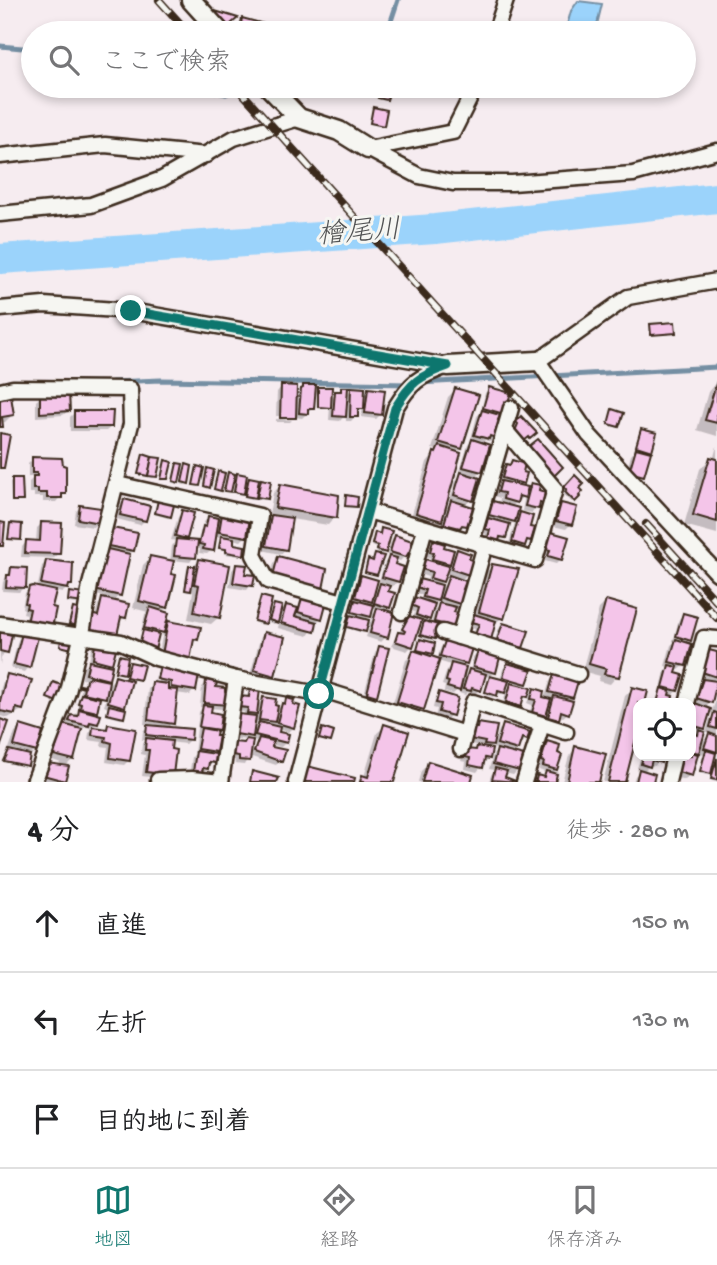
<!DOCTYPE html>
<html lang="ja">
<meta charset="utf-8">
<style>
:root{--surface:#fff;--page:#f2f2f2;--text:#202124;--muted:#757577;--line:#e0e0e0;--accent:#0f766e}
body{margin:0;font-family:"Gochi Hand","Klee One",sans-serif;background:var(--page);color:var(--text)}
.controls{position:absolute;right:21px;bottom:21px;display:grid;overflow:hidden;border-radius:14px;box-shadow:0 4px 10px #0003}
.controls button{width:63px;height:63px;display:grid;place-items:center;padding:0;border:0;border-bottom:2px solid var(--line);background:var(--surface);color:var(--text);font:35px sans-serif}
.stop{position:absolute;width:21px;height:21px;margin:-16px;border:5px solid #0f766e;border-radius:50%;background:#fff}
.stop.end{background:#0f766e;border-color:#fff;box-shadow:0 2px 7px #0008}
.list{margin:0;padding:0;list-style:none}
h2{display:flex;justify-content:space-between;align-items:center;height:91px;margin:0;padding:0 28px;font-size:30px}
h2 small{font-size:23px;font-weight:400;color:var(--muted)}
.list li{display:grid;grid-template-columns:46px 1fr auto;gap:21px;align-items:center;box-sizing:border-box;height:98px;padding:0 28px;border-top:2px solid var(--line)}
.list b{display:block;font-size:26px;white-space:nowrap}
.list em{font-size:23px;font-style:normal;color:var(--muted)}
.icon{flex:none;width:38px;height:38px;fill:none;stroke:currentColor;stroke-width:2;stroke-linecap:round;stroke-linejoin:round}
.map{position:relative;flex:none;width:717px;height:782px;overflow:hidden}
.search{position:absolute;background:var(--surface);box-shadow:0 4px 10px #0003;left:21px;right:21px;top:21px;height:77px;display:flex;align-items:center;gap:18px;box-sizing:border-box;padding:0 24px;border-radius:38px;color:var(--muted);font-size:26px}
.sheet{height:385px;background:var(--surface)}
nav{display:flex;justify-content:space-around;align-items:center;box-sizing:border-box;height:98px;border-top:2px solid var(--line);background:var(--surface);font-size:19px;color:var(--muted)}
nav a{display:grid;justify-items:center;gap:4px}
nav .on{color:var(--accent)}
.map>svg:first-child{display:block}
.water{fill:#9bd3fb;stroke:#758fa3;stroke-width:2}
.shadow{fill:#0003;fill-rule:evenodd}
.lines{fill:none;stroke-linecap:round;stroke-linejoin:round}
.stream{stroke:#758fa3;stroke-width:5}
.river{stroke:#9bd3fb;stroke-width:30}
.building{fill:#f4c5e9;stroke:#3b2a1e;stroke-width:2}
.minor-casing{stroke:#3b2a1e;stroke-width:19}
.tertiary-casing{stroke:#3b2a1e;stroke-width:23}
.minor{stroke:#f6f6f2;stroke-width:14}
.tertiary{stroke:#f6f6f2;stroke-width:18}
.rail-casing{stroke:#3b2a1e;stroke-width:8}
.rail{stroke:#f6f6f2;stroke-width:5;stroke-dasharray:16;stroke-linecap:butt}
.route{stroke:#0f766e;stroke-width:9}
.labels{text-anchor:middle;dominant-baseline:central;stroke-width:6;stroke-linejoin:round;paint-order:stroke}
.water-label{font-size:28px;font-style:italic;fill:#535455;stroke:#f6f6f2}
</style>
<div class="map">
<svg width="717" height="782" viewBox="0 0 717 782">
<rect width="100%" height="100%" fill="#f6ecf0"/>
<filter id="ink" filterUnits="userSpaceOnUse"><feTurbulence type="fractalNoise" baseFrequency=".0143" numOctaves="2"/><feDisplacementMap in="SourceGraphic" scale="14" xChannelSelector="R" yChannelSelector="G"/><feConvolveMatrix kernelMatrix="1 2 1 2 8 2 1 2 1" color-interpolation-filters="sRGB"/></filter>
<g filter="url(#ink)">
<path class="water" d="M578,1L602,4L595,33H565L571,11Z"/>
<g class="shadow">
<path d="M243,20L268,31L266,33L240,25Z"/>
<path d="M396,86H411L409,91L395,88Z"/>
<path d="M650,326L674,332L649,336Z"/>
<path d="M717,381V436L697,430L708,392Z"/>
<path d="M304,386L312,409L302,418L295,417L292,419V416H276L277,392L281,387L295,397Z"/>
<path d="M319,388L330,398L342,389L346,395L352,389L363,396L369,390L381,414L376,419L361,417L363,408L351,421H346V414L340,421L329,420L330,406H317Z"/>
<path d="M490,389L503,413L497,419L495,437L490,442L485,440L482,444L480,471L474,478L471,500L464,506L465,526L454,532L440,528L444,517L433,528L410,521L427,462L437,450L432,449L448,397L455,390L460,448L456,453L443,511L453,500L450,499L457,479L463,472L460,471L468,445L473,440L471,439L477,416L481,413L485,393Z"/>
<path d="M41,396L68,411L63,415L36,417V401Z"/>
<path d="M0,400L12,415L5,422L1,423L0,427Z"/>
<path d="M75,412L111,427L106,431H70V417Z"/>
<path d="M276,419L292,420L290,422H276Z"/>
<path d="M641,431L651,450L647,453L643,475L638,480L625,477L631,455L637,449L635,448Z"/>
<path d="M717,446V534L684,525L700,469L710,459L713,460Z"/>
<path d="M143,456L155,477L153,478L138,475Z"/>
<path d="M33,459L64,493L56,502H43V497H34V493H29V482L34,477H28V464Z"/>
<path d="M512,462L522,483L519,487L527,489L531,484L541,502L532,513L522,511L525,495L510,508L514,521L520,514L529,540L519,550L508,547L516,519L509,526L504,537L493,545L484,543L486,534L482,533L484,525L488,520L485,519L489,508L493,503L499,505L500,498L494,496L496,487L501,483L498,482L501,470Z"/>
<path d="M177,465L180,472L186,466L187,483L185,485L181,484L183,474L180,473L178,482L172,483Z"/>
<path d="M238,475L244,484L249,479L256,486L261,481L266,498L264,500L256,499L257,494L252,499L244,497L246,490L241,495L233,493Z"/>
<path d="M575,477L581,491L572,502L564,495L566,493L563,489Z"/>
<path d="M12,480L21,500L19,502H11L10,482Z"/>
<path d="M280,486L335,517L328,525L291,519L285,549L281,554L262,550L267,521L273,516L269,515L273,493Z"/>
<path d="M160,498L169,516L168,518L154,514Z"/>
<path d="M125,501L145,520L140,525L117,519L120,506Z"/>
<path d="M562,505L571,524L566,529L553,526L557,509Z"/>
<path d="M81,507L97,522L93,527L74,524L76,511Z"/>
<path d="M183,512L185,538L182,542L197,543L204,522L208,518L218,519L222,515L246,536L241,541L232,539V545L242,554L240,556L225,554V550L218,549L220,537L214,536L212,550L207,554L199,553L200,549H195L194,557L190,562L172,560L168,575L167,607L161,612L163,628L169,623L197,639L191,644L158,659L163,631L138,647L145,614L148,612L133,608L143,565L150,558L170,562L172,546L176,541L171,540L178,517Z"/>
<path d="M42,523L59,554L54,558L21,557L22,547L26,542L36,543L37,528Z"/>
<path d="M112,529L132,551L128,555L120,595L112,602L124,617L119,622L115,634L84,633L95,617L98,605L105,597L91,594L108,534Z"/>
<path d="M382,530L386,550L382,554L376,552L377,548L371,546L374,536L379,535Z"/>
<path d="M552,534L561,559L556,564L545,561L547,555L542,554L547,538Z"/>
<path d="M396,537L405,556L400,561L395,559L393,566L398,581L393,586L389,584L386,592L389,607L384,611L386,637L381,642L366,637L370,626L363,633L347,628L349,619L354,614L351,613L354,603L351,602L357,582L362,577L373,593L383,583L379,581L385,562L389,558L387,555L391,542ZM371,608L377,610L373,614L371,622L365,620L369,616Z"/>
<path d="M433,542L442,548L449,560L458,551L467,574L461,581V604L457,609L454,608L452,626L448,631L434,636L432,640L420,637L423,624L419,622L412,646L407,651L391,646L405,623L409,618L413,619L415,612L408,610L410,604L414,599L420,601L422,595L413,592L420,581L426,583L428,577L419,574L421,566L426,561L429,562L430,558L426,556L428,547ZM444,573L451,575L443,587L437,586L442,581ZM435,602L441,604L435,609L431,625L425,623L429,619Z"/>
<path d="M278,558L321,588L317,593L270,580L274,563Z"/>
<path d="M200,561L219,617L211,624L188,619L193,592L184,591L187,569Z"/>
<path d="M46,562L71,584L62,593L54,591L24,627L27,614L23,613L24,609L22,608L25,593L29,588L37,590L42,566Z"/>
<path d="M237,565L251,585L247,590L229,587L232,570Z"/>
<path d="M493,566L502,618L472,640L475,629L468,627L469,621L474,617L485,573Z"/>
<path d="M11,569L24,587L19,592L2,591L3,582Z"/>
<path d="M69,594L83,595L80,604L67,603Z"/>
<path d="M261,598L264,623L262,625L253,622Z"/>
<path d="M303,600L320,618L308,636L278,628L280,618L274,624L268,622L274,606L278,616L286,607L297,610Z"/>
<path d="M606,602L617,676L610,684L598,681L600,676L582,671L599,609Z"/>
<path d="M683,615L689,638L675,634L679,619Z"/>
<path d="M503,625L522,647L517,652L494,645L498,630Z"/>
<path d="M0,634L6,652L1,657L0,665Z"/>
<path d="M264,634L273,675L268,680L250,675L260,639Z"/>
<path d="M23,635L28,667L24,672L11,668L18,640Z"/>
<path d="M674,637L688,642L684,666L679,670L676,669L677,690L672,696L671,703H655L660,692L665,671L669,667L665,666L671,645L675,642L673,641Z"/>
<path d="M420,641L431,653L427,657L437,660L441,647L445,643L466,663L461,668L460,680L470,671L473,657L478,652L494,672L489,677L484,675L479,690L475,694L468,692L465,695L459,693L462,686L453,694L444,692L445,686L442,685L447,670L451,665L438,661L423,709L415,716L391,709L406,660L416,653Z"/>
<path d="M95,646L111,663L108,667L107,679L104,682L106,687L115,678L124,681L130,664L139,679L131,680L124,706L120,709L123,717L121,719L106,715L108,708L104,706L108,694L98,701L95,711L92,714L97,723L92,728L86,727L80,730L72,760L65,767L64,780L62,782H49L40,779L42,770L56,767L61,763L50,759L58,730L66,726L67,721L81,710L80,706L78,705L82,686L88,680L82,679L84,667L89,662L91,650Z"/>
<path d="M380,648L375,695L371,700L363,698L375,653Z"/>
<path d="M710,652L717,654V677L712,682L717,683V693L714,692L711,702L705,708L712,711L717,697V758L714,757L711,766L717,760V782L710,780L714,768L707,775L699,773L704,754L700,753L702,747L694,756L690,775L685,780L674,777V756H691V736L695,732L691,731V710L697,704L693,703L699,686L706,679L698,676L705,657ZM708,712L715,714L710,719L706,732L711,733L700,745V732L703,729Z"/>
<path d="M508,665L526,683L522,687L526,696L515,711L502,707L507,689L512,685L506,683L502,694L496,693L493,697L486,695L491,678L500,681L503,669Z"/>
<path d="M160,668L194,690L190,695L176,693L172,723L167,728L190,739L185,744L170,742L166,779L142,776L145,755L141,754L142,744L147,740H142L143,731L149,725L144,724L148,689L153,684L157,672L154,687L157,688L161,671H157Z"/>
<path d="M7,676L22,710L8,718L0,716V691L3,681Z"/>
<path d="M555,676L571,697L567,701L568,713L563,717L558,716L553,724L545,722L547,713L540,720L528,717L532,705L527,703L530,695L534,690L540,698L544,699L550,681Z"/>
<path d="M207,682L226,705L222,709L210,708L209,714L217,729L214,737V751L210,755L213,762L195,777L189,776L192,757L196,753H194L199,712L203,707H200L202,687Z"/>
<path d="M632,689L646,693L643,703H638V724L623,782H603L625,696Z"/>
<path d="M251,690L256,706L264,699L275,712L286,700L293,727L288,732L278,729L277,733L286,742L281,747L271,744L270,748L280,761L276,765L249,756L244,765L235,764V760L228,759L229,748L251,755L258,741L252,740L253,733L246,740L232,738L235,720L240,716H244V712L235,711ZM253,724L259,725L252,732Z"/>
<path d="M440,694L451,715L446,720L435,717L437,709L433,708L435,699Z"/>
<path d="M479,725L491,746L487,750L488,758L477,772L465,769L466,762L461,761L463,755L467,750L473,752L479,746L467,743L468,734Z"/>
<path d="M108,726L129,760L124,765L106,762L108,747L101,746L102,742L88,740L89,733L94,729L104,730Z"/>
<path d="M385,726L407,733L392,782H358L364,777L377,733Z"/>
<path d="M504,726L526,739L521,743H519L517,749L512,754L518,770L513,775L505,773L503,778L517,782H489L491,775L495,770L489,769L493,755L498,750L493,748L499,730Z"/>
<path d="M20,727L35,751L30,756L28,755L24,767L4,762L15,732Z"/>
<path d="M548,743L556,769L551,774L555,775L553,782H532L547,773L539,770L540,766L537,765L543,747Z"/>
<path d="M576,748L604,755L597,782H562L569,756Z"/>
<path d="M641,756H661L655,766L650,765L643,772L653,775L651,782H633L635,776L641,770L637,768Z"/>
<path d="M429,763L471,776L469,782H418L421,771Z"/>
</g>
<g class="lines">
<g class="stream">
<path d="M387,33L398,0"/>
<path d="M0,46L33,49"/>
<path d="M192,86L226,94L240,86"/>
<path d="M112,382L161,380L410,384"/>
<path d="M419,383L717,367"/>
</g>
<path class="river" d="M0,259L435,229L717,198"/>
</g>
<g class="building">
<path d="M215,11L238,18L225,29L212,14Z"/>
<path d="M242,18L271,26L269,32L241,23Z"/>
<path d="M381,86H391L387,100L378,98Z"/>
<path d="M396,86H413L412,90Z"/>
<path d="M373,107L387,110L384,126L370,123Z"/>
<path d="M675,322L676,333L651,335L650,324Z"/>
<path d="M717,381V423L705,420Z"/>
<path d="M281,385L297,386L296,418H280Z"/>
<path d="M303,385H316L314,409H308V414L299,413L301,389L303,388Z"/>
<path d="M318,387H332L331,408L318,407Z"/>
<path d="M341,387H348L346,417L333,416L335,391H341Z"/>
<path d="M351,387L365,388L364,409H358V417H350Z"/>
<path d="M489,387L511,393L504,414L483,408Z"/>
<path d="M368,388L385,390L382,415L365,413Z"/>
<path d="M455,388L479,395L462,449L438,442Z"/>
<path d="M69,393L70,411L40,413V394Z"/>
<path d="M11,396L14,415L2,417L3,427H0V398Z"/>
<path d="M612,409L624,413L619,427L608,424Z"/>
<path d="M482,410L500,415L498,420L501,421L496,438L490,436L489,439L474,435Z"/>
<path d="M74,411H113L112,427H74Z"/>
<path d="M521,416L537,433L530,439L529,437L524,441L515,431L518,424L516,422Z"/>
<path d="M641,429L657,433L652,451L636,446Z"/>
<path d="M0,433L10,435L4,468H0Z"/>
<path d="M472,439L490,445L482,472L463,467Z"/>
<path d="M538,439L563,467L554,476L528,447Z"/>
<path d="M439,446L461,453L442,521L416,513L434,452L436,453Z"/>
<path d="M636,448L651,452L644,476L629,472Z"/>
<path d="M143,454L152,457L148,476L138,474Z"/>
<path d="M32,457L62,458L63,465L66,466V494H62V498H47V493H38V489H33V476H37V473H32Z"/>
<path d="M152,457L161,458L157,477L148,476Z"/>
<path d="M710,457L717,459V522L693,515Z"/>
<path d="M165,460L172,462L168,479H161Z"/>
<path d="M512,460L525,464L523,472L527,473L524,484L502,478L506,464L510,465Z"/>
<path d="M177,463L183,464L179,483L173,481Z"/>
<path d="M186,464L192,466L189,484L182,482Z"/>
<path d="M197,466L204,468L200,486L193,485Z"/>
<path d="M207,468L214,470L210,488L204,486Z"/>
<path d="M218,471L225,473L221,491L214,489Z"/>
<path d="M228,472L235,474L231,492L224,491Z"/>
<path d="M461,472L480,478L473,501L454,495Z"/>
<path d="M237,473L247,475L244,494L234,492Z"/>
<path d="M575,475L584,484L580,488L583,491L579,496L580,497L575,502L565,492L567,490L564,487Z"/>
<path d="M249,477L259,479L256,498L245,496Z"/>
<path d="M12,478H22L23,501H12Z"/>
<path d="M261,479L271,481L268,499L257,497Z"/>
<path d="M501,481L528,487L525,498L519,496L517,503L503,499L504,493L498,492Z"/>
<path d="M531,483L540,485L539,490L545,492L543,503L540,502L539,509L525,506Z"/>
<path d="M280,484L339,495L337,518L275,508Z"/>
<path d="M346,495L358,497L357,507L345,506Z"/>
<path d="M159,496L175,501L171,517L155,513Z"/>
<path d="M124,499L150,506L146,521L120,515Z"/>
<path d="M451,500L473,507L467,526L462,525L460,528L444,524Z"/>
<path d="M493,501L519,508L515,522L489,515Z"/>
<path d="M561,503L577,507L572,525L556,521Z"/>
<path d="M80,505L101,508L99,523L78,519Z"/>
<path d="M182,510L194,513L187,539L175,536Z"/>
<path d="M520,512L533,516L530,527L535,528L531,541L527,540L525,546L512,542Z"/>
<path d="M222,514L250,518L247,537L219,532Z"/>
<path d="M271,515L292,518L287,550L266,546Z"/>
<path d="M208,516L219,518L214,551L203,549L204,545L199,544L203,526L206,527Z"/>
<path d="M488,518L510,524L506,538L500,537L499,541L488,538L490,530L485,529Z"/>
<path d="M0,522L5,523L3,546H0Z"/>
<path d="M41,522L62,523L60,554L25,553L26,540L40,541Z"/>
<path d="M10,523L22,524L21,540L8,539Z"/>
<path d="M112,528L138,533L134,551L108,546Z"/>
<path d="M381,528L392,531L386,553L377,550L378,546L372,544L375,532L380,534Z"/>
<path d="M551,532L569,537L562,560L548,556L550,550L546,549Z"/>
<path d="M395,535L415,542L406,557L390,552Z"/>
<path d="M221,536L234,538V544L245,546L244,555L226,552V549L219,548Z"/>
<path d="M176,539L198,541L196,558L174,556Z"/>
<path d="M433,540L445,544L444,547L454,550L450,564L432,559L434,553L430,552Z"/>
<path d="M103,548L130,554L121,596L94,590Z"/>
<path d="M457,549L471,554L469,559L474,561L469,575L451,569Z"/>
<path d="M375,554L384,556L377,575L365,572L368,559L373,561Z"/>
<path d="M150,556L174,561L171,574L176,575L168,608L139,601Z"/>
<path d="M278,556L327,569L323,589L273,576Z"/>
<path d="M389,556L397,558L395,564L404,567L399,582L382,577Z"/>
<path d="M199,559L230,565L220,618L194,612L199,585L194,584Z"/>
<path d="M425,559L449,566L443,582L430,578L432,572L422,569Z"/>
<path d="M46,560L73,563L72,585H69L68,589L41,584Z"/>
<path d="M236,564L247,565L245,574L255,575L253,586L233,583Z"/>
<path d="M492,564L519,569L504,619L479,612Z"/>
<path d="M189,566H195L191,591L185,590Z"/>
<path d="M11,567L27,568L26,588L6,587L7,575H10Z"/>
<path d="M361,575L378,580L372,602L355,597Z"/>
<path d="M449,575L466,581L463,589L468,590L463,605L441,598Z"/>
<path d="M419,579L442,585L438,601L423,597L425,590L416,587Z"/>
<path d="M380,583L390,586L388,591L395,593L390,608L374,603Z"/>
<path d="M33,586L56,591L52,607L56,608L52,628L27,623L30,609L26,608L27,604L25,603L29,587Z"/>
<path d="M69,592L85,594L84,603L68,601Z"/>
<path d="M261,596L272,599L266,624L254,621Z"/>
<path d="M414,597L435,604L430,620L416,615L418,608L411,605Z"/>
<path d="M102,598L129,604L126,618L121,617L117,635L88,629L91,614L98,616Z"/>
<path d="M302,598L326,604L322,619L298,612Z"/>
<path d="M355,600L374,605L371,617L352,612Z"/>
<path d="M606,600L637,609L619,677L604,674L606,669L589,664Z"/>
<path d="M439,603L456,607L454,612L458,613L454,627L434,622Z"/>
<path d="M274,604L282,606L278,623L269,620Z"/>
<path d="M286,605L298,608L295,616L317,622L315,632L281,623Z"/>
<path d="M150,607L169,613L164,633L144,628Z"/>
<path d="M73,608L82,610L79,626L69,624Z"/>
<path d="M377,608L394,612L388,638L370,633Z"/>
<path d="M683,613L698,617L691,641L676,636Z"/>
<path d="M474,614L496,621L491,640L475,635L479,624L471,622Z"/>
<path d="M350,615L369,620L366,632L347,627Z"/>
<path d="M409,616L422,620L413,647L395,641L398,632L404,633L405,631L402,629Z"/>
<path d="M168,621L201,627L198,640L194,639L190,660L162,655Z"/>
<path d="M424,621L442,626L439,635L436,634L435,639L420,635Z"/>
<path d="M503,623L529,631L523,648L497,640Z"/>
<path d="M143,630L159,634L155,650L139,646Z"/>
<path d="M0,632L12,635L8,653L0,651Z"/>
<path d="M264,632L285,637L275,676L254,670Z"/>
<path d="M22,633L38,637L30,668L14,664Z"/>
<path d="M62,635L74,638L72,649L60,646Z"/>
<path d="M420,639L435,643L433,654L417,650Z"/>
<path d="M676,639L692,644L686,666L669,662Z"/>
<path d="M445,641L472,648L467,664L440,656Z"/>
<path d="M95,644L116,649L112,664L93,659Z"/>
<path d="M379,646L389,648L377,696L367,693Z"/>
<path d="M413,650L440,659L424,710L397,702Z"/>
<path d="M478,650L500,657L496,673L473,667Z"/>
<path d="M709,650L717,652V677L702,672Z"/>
<path d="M119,655L128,657L125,674L115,672Z"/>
<path d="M89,661L112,666L109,680L86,674Z"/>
<path d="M130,662L144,665L140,680L126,677Z"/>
<path d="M451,663L466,667L460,691L447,687L449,682L446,681Z"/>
<path d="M507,663L532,670L527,684L503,677Z"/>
<path d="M669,665L678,667L676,673L683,675L678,691L663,687Z"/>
<path d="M160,666L199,675L196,691L171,687V682L157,679Z"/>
<path d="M469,669L486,674L481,691L472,688L471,691L463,689Z"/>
<path d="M7,674L32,680L23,710L16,708L15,714L0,711V701Z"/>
<path d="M554,674L578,681L573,698L549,692Z"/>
<path d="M115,676L132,681L125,707L108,702Z"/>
<path d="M490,676L509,681L505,693L498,691L497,696L485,692Z"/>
<path d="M90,677L109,681L106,698L83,693L84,688L80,687V685L85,686L86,680Z"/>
<path d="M703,679L717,681L712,703L696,698Z"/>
<path d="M206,680L217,682L216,687L225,688V692L230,693L228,705L204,703Z"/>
<path d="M53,682L64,686L57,702L47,698Z"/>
<path d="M152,682L168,684V689L178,690L174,724L148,720Z"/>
<path d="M511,683L531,688L528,697L524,696L521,707L506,702Z"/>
<path d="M632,687L648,691L645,703H638V731L625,782H608Z"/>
<path d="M250,688L260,689L257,714L247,713L248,708L238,707L240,696L249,697Z"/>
<path d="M534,688L544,691L543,697L551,699L546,716L532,712L536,700L531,699Z"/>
<path d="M661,688L670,691L669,695L673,696L672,702L677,703H657Z"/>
<path d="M439,692L458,698L453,716L439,712L441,704L436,703Z"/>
<path d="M81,694L100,698L97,712L80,708L81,704L78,703Z"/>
<path d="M554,696L573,701L569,714L561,711L559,720L548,717Z"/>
<path d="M263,697L276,699L275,705L278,706L275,722L259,720Z"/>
<path d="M286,698L294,700L293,704L300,706L294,728L277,723L282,703L285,704Z"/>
<path d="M695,703L711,709L705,729L691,725V709Z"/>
<path d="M109,705L126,709L124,718L107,714Z"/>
<path d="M203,705L212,706L211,712L221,714L219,730L199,727Z"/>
<path d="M79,709L101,715L98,724L90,722L89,726L69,721L71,715L78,716Z"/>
<path d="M714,712L717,713V729L710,727Z"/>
<path d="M239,714L256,716L253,737L236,734Z"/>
<path d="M0,719L9,722L0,748Z"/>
<path d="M259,722L280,727L279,732L289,734L287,743L255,735Z"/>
<path d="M478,723L497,726L493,746L484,745L485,742L470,739L473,728H477Z"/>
<path d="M62,724L82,729L74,760L54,755Z"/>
<path d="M108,724L136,729L130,761L110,758L112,743L105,741L106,737L92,735L93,727L107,729Z"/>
<path d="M384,724L409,732L394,782H360L362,775L368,777Z"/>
<path d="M503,724L530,732L527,740L522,738L518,750L497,744Z"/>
<path d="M20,725L43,732L37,752L14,746Z"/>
<path d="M147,725L192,729L191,740L146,735Z"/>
<path d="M201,728L217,731L216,736H219L216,752L197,749Z"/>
<path d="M322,728L334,732L331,742L319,739Z"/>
<path d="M699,730L705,732L699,753L691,751V737L692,733L698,735Z"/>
<path d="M709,733L717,736V752L704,748Z"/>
<path d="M146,738L172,741L171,749L176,750L173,775L146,772L149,750H145Z"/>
<path d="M259,738L273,741L272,747L286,750L282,762L254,752Z"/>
<path d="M246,739L253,740L250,761L239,760V756L232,755L233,742L244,743Z"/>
<path d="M547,741L560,745L558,753L562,755L557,770L543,766L544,762L541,761Z"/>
<path d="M477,746L492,749L490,759L485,758L483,768L469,765L470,758L465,757L467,749L476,750Z"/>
<path d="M575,746L606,754L599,782H567Z"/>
<path d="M497,749L524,756L520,771L493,764Z"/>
<path d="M9,750L30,755L28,766L4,761Z"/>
<path d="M706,750L716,753L711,774L700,771Z"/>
<path d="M196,751L216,754L215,763L209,762L208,769L203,768L202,773L193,772Z"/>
<path d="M691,752L698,754L692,776L678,772L681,762L675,760L676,756H691Z"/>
<path d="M643,756H663L661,763L652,760L650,767L641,764Z"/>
<path d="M717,758V780L711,779Z"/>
<path d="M428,761L473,775L471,782H422Z"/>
<path d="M47,763L69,766L65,781L43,775Z"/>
<path d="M307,766L355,778L354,782H304Z"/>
<path d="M495,768L507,771L505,777L518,782L492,780Z"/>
<path d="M639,769L655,774L653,782H636Z"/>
<path d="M252,771L279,778L277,782H250Z"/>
<path d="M546,771L557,774L555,782H532V779L536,780L537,775L544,777Z"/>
</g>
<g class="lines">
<g class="minor-casing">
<g id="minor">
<path d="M495,33L506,0"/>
<path d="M368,149L419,176L453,183H512L633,174L717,151"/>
<path d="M368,149L453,132L476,86"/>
<path d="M0,156L105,145L206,155"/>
<path d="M0,214L91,205L162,179L234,138L299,118"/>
<path d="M717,281L628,297L538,361L589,435L717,573"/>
<path d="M0,309L44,305L131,311L447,366"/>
<path d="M0,391L13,388L130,389L131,424L90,585L82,634L68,692L34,782"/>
<path d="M117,484L260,516L254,555L268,581L343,602"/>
<path d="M368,511L535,560L555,489L505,430"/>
<path d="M472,541L511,408"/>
<path d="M402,612L425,528"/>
<path d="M0,624L121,642L156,658L236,679L319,694"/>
<path d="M443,632L578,674"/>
<path d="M459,637L485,545"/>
<path d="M320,689L465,734"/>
<path d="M687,703L704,638L717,639"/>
<path d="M461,749L473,702L566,732"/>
<path d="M158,780L192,779L221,782"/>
<path d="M221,782L236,679"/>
<path d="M296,782L395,408C411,382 419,376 448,366"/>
<path d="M524,782L542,725"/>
<path d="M668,782L674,756"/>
</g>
</g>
<g class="tertiary-casing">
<g id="tertiary">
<path d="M191,0L221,33"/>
<path d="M268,86L299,118L339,131L368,149"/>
<path d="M448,366L538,361"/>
</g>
</g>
<use href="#minor" class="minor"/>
<use href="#tertiary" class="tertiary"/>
<g class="rail-casing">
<g id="rail">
<path d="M159,0L189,33"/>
<path d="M236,86L717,618"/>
<path d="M646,524L717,602"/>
</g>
</g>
<use href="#rail" class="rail"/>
</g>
</g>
<g class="lines" filter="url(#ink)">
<path class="route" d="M131,311L448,366C419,376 411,382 395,408L319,694"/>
</g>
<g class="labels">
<g class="water-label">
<text transform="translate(359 234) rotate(-4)">檜尾川</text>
</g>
</g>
</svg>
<div class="controls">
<button><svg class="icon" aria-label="locate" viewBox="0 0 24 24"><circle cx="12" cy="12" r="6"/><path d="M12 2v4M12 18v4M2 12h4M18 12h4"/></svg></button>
</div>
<div class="stop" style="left:319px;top:694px"></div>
<div class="stop end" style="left:131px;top:311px"></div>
<div class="search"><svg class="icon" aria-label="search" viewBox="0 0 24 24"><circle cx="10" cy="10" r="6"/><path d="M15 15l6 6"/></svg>ここで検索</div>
</div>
<section class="sheet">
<h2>4 分<small>徒歩 · 280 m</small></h2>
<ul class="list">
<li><svg class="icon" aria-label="ahead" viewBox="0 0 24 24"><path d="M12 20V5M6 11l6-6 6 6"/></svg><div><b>直進</b></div><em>150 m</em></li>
<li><svg class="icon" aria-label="left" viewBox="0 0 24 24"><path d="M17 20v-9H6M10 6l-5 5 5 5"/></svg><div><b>左折</b></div><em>130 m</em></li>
<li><svg class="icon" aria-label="arrive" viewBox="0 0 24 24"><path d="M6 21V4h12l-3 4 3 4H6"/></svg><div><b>目的地に到着</b></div></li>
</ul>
</section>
<nav>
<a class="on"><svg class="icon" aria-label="map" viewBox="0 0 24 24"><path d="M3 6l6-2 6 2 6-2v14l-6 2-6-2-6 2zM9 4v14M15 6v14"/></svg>地図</a>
<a><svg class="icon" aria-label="directions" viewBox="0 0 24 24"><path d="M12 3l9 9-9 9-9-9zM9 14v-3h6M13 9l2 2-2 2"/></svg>経路</a>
<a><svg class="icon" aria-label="saved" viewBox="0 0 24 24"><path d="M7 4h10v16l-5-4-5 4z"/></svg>保存済み</a>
</nav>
